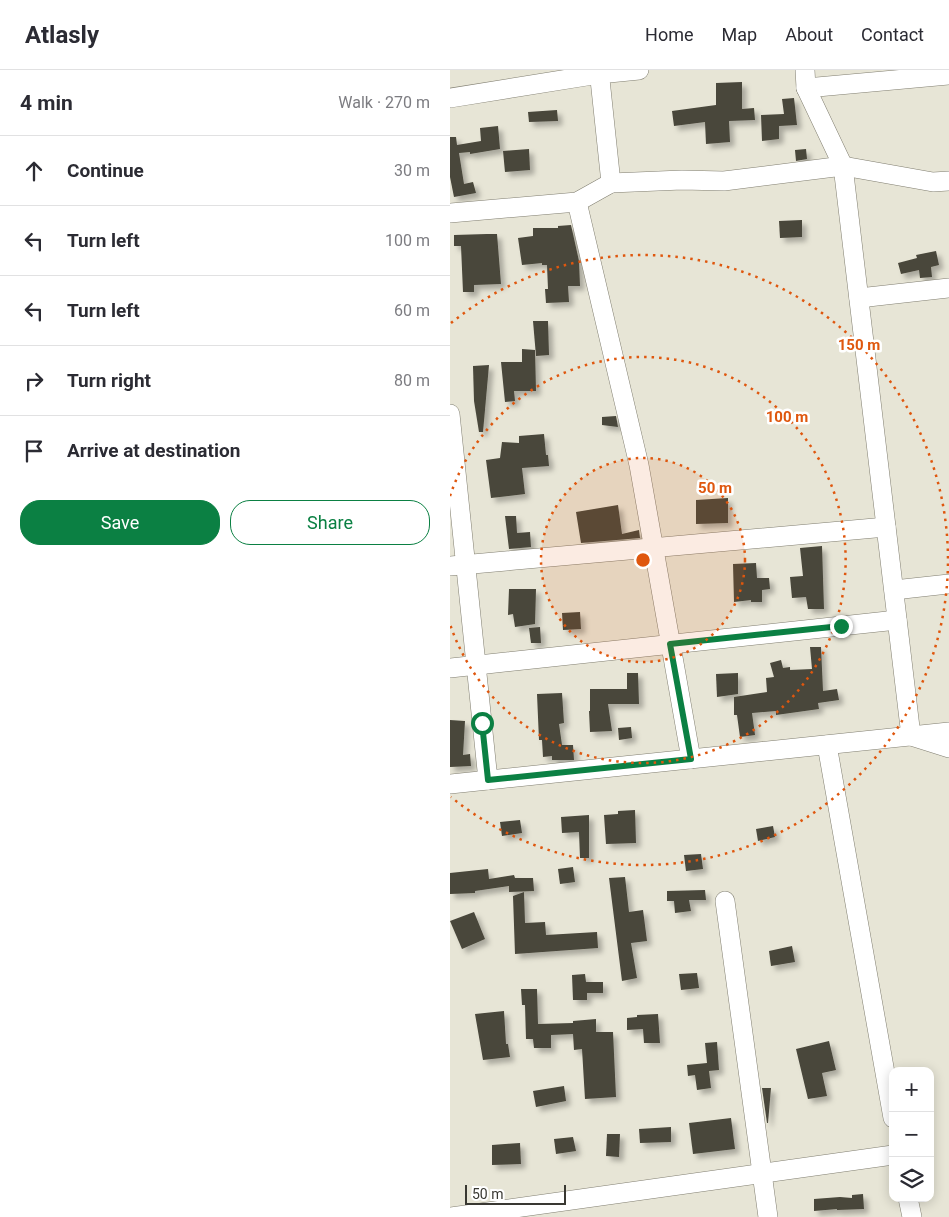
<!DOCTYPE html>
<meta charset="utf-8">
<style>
:root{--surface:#fff;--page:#f2f2f3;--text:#2b2b33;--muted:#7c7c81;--line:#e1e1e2;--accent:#0b8043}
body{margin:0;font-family:Roboto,sans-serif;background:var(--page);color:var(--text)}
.controls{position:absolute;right:15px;bottom:15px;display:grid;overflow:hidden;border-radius:10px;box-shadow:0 2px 12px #0003}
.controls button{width:45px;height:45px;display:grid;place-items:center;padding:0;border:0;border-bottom:1px solid var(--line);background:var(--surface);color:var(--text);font:25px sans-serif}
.scale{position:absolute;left:15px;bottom:12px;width:101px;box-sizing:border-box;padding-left:5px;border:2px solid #393832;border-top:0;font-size:14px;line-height:18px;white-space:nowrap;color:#393832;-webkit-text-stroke:4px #fff;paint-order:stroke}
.stop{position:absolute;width:15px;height:15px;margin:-11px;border:4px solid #0b8043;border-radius:50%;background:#fff}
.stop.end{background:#0b8043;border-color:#fff;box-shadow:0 1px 5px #0008}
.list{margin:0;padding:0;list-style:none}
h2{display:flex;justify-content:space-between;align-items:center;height:65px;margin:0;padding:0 20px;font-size:21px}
h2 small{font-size:16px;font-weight:400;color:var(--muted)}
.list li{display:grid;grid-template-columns:32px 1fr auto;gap:15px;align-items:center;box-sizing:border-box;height:70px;padding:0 20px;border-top:1px solid var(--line)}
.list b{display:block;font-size:19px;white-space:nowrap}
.list em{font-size:16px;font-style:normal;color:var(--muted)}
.actions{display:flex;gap:10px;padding:15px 20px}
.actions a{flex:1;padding:11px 0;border:1px solid var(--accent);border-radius:20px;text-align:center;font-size:18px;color:var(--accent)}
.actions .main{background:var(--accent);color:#fff}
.icon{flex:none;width:28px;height:28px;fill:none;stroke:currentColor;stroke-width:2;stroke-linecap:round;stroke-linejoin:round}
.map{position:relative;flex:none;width:499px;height:1147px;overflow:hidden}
header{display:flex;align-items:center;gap:30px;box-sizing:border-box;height:70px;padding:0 25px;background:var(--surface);border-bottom:1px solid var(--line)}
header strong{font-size:24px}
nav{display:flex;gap:28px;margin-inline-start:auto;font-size:18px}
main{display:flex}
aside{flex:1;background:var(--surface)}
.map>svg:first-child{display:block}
.building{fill:#48463a;filter:url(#shadow)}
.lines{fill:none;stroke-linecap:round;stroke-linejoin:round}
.minor-casing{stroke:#807e70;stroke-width:20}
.minor{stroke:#fff;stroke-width:19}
.route{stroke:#0b8043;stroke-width:6}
.ring{fill:none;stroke:#df570e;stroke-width:2.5;stroke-dasharray:2.5 5}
.centre{fill:#df570e;stroke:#fff;stroke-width:2.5}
.ring-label{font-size:15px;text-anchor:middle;font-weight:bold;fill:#df570e;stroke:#fff;stroke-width:5;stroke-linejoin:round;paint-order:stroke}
</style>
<header>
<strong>Atlasly</strong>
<nav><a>Home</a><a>Map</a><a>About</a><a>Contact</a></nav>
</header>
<main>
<aside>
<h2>4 min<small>Walk · 270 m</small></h2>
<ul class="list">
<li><svg class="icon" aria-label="ahead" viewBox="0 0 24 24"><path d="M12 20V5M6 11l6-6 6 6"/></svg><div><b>Continue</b></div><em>30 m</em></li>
<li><svg class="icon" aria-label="left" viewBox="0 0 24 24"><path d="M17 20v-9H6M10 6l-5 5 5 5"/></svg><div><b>Turn left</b></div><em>100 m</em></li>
<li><svg class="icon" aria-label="left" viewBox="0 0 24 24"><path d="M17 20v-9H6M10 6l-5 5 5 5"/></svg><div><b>Turn left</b></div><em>60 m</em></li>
<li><svg class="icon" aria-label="right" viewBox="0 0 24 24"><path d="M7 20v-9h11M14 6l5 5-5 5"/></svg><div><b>Turn right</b></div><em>80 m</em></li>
<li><svg class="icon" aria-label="arrive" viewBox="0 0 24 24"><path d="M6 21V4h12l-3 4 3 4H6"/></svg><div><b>Arrive at destination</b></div></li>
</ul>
<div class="actions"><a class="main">Save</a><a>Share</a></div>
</aside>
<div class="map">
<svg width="499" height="1147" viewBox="0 0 499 1147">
<defs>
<filter id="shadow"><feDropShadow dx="4.5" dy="4.5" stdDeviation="2.5" flood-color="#0004"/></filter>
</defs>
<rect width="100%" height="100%" fill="#e7e5d6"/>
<g class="building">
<path d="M292,12V39L304,38L305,50L279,51L280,72L256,74L255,52L224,56L222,41L266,35V13Z"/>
<path d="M344,28L347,55L329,56V69L312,71L311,45L334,44L332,29Z"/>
<path d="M107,40L108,51L79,52L78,42Z"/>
<path d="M48,56L50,79L20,84V82L9,83L14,114L23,112L26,123L4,127L0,107V67H6L7,75L31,71L30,58Z"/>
<path d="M79,79L80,100L55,102L53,81Z"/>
<path d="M356,79L357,89L346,91L345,80Z"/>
<path d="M352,150V167L330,168L329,151Z"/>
<path d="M121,155L129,191L130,216H118L119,232L96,233L95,219H98L97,195H92V193L72,195L68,168L83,166V158H108V156Z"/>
<path d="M37,164H47L51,214L24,215V222H13L11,176H4V165Z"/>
<path d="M486,181L489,195L481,197L482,207L470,208L469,200L451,204L448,193L467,188L466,185Z"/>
<path d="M83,251H98L99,285L86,286Z"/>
<path d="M72,279L85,280L86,321H64L65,331L55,332L51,292H72Z"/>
<path d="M39,295L33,362H29L24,331L23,296Z"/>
<path d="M166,346L168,357L152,355V347Z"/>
<path d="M94,364L96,385H98L99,396L72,398L75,424L41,428L36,390L50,388L52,372L69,373V366Z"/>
<path d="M278,428V453L246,454V430Z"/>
<path d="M168,435L172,464L189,460L190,468L131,473L126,442Z"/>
<path d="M55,446H66L67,463L80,462L81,477L59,479Z"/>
<path d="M372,476L374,539H358L356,527L342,528L340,507L353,506L350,478Z"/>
<path d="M306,493L307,508H319L320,519L312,520V532H301V530L284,532L283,494Z"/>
<path d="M59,519H86L85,554L65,557L63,544L58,545Z"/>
<path d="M130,542L131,559L113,560L112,543Z"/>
<path d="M90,557L91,573H81L79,558Z"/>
<path d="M360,577H371L373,621L387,619L389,630L368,633L369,639L326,645V641L302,643L305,665L290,667L287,645H284V627L317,622L316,608L324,607L320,593L331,590L333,598L340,597V600L362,599Z"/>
<path d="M177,603H188L189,634H158L162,661L140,662L139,641H140V619H177Z"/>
<path d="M288,603V624L267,627L266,604Z"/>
<path d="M112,623L114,653L109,654L112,675H123L124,690H102V686L93,687L92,670H89L87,624Z"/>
<path d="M0,650L15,651L13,685L20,684L21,696L0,697Z"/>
<path d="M181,657L182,668L169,670L168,658Z"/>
<path d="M185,740L186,773L156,774L154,745L168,744V741Z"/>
<path d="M139,745V788H130L129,762L112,763L111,747Z"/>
<path d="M70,750L72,763L52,766L50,752Z"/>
<path d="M323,756L325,767L308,771L306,759Z"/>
<path d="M251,784L253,799L236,801L234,785Z"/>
<path d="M123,797L125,812L110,814L108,799Z"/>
<path d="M38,799L39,809L64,805L65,808H83L84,821L59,822V816L25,821V823L0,824V803Z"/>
<path d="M175,807L179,842L193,840L197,871L181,873L187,908L172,911L159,808Z"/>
<path d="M255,820L256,830H239L241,841L225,843L224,831H217V821Z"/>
<path d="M74,822L75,853L95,852L96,865L147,862L148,878L65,884L63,826Z"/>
<path d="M24,842L35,869L12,879L0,851Z"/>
<path d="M342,876L345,892L321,896L319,881Z"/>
<path d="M247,903L249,918L231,920L229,904Z"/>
<path d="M135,904L136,912H153V923H137V930H123L122,905Z"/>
<path d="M71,919H87L88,954L123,953V951L146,949V962H163L166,1027L135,1029L132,979L124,980L123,964L101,965V978H84L83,969H76L75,935H72Z"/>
<path d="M54,941L56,974H58L60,987L33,990L25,944Z"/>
<path d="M208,944L210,973H194L193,959L177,960V948L187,947V945Z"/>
<path d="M379,971L386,1000L372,1003L377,1026L358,1029L346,979Z"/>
<path d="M267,972L269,1000L259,1001L261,1018L247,1020L245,1005L238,1006L237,995L257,993L255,973Z"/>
<path d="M114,1016L116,1031L86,1037L83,1021Z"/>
<path d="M312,1018H321L318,1053H317Z"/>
<path d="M281,1048L285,1079L243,1084L239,1053Z"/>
<path d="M221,1057V1072L190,1073L189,1059Z"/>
<path d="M157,1064H170L169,1087L156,1086Z"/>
<path d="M123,1067L126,1081L106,1084L104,1069Z"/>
<path d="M70,1073L71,1094L42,1095V1075Z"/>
<path d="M413,1124L414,1139L387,1140V1139L364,1141V1129L390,1127L402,1128V1125Z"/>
</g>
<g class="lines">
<g class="minor-casing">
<g id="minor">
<path d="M355,0L356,18L393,96L461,666L499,678"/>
<path d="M356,18L499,5"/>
<path d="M0,28L149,4L189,0"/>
<path d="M161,113L232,110L274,111L393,96L483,112L499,111"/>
<path d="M127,132L189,395L241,689"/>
<path d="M0,143L127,132L161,113L149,0"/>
<path d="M409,228L499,218"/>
<path d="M0,344L38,710"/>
<path d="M0,496L436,457"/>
<path d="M444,520L499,514"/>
<path d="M0,598L447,550"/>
<path d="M377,675L443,1048"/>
<path d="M0,714L499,662"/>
<path d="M275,831L318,1147"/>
<path d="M458,1128L462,1147"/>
<path d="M1,1147L443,1085"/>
</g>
</g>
<use href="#minor" class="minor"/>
</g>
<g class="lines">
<path class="route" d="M32,653L38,710L241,689L220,574L391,556"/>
</g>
<circle cx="193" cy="490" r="102" fill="#df570e" fill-opacity=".12"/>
<g class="ring">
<circle cx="193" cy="490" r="102"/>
<path d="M0 426A203 203 0 1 1 0 554"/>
<path d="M1 253A305 305 0 1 1 1 727"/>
</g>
<circle cx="193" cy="490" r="8" class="centre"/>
<g class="ring-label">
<text x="409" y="280">150 m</text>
<text x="337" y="352">100 m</text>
<text x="265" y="423">50 m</text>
</g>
</svg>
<div class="controls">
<button>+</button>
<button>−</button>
<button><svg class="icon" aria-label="layers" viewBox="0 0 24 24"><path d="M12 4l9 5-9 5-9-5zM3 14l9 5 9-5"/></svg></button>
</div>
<div class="scale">50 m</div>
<div class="stop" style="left:32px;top:653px"></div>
<div class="stop end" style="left:391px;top:556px"></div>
</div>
</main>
